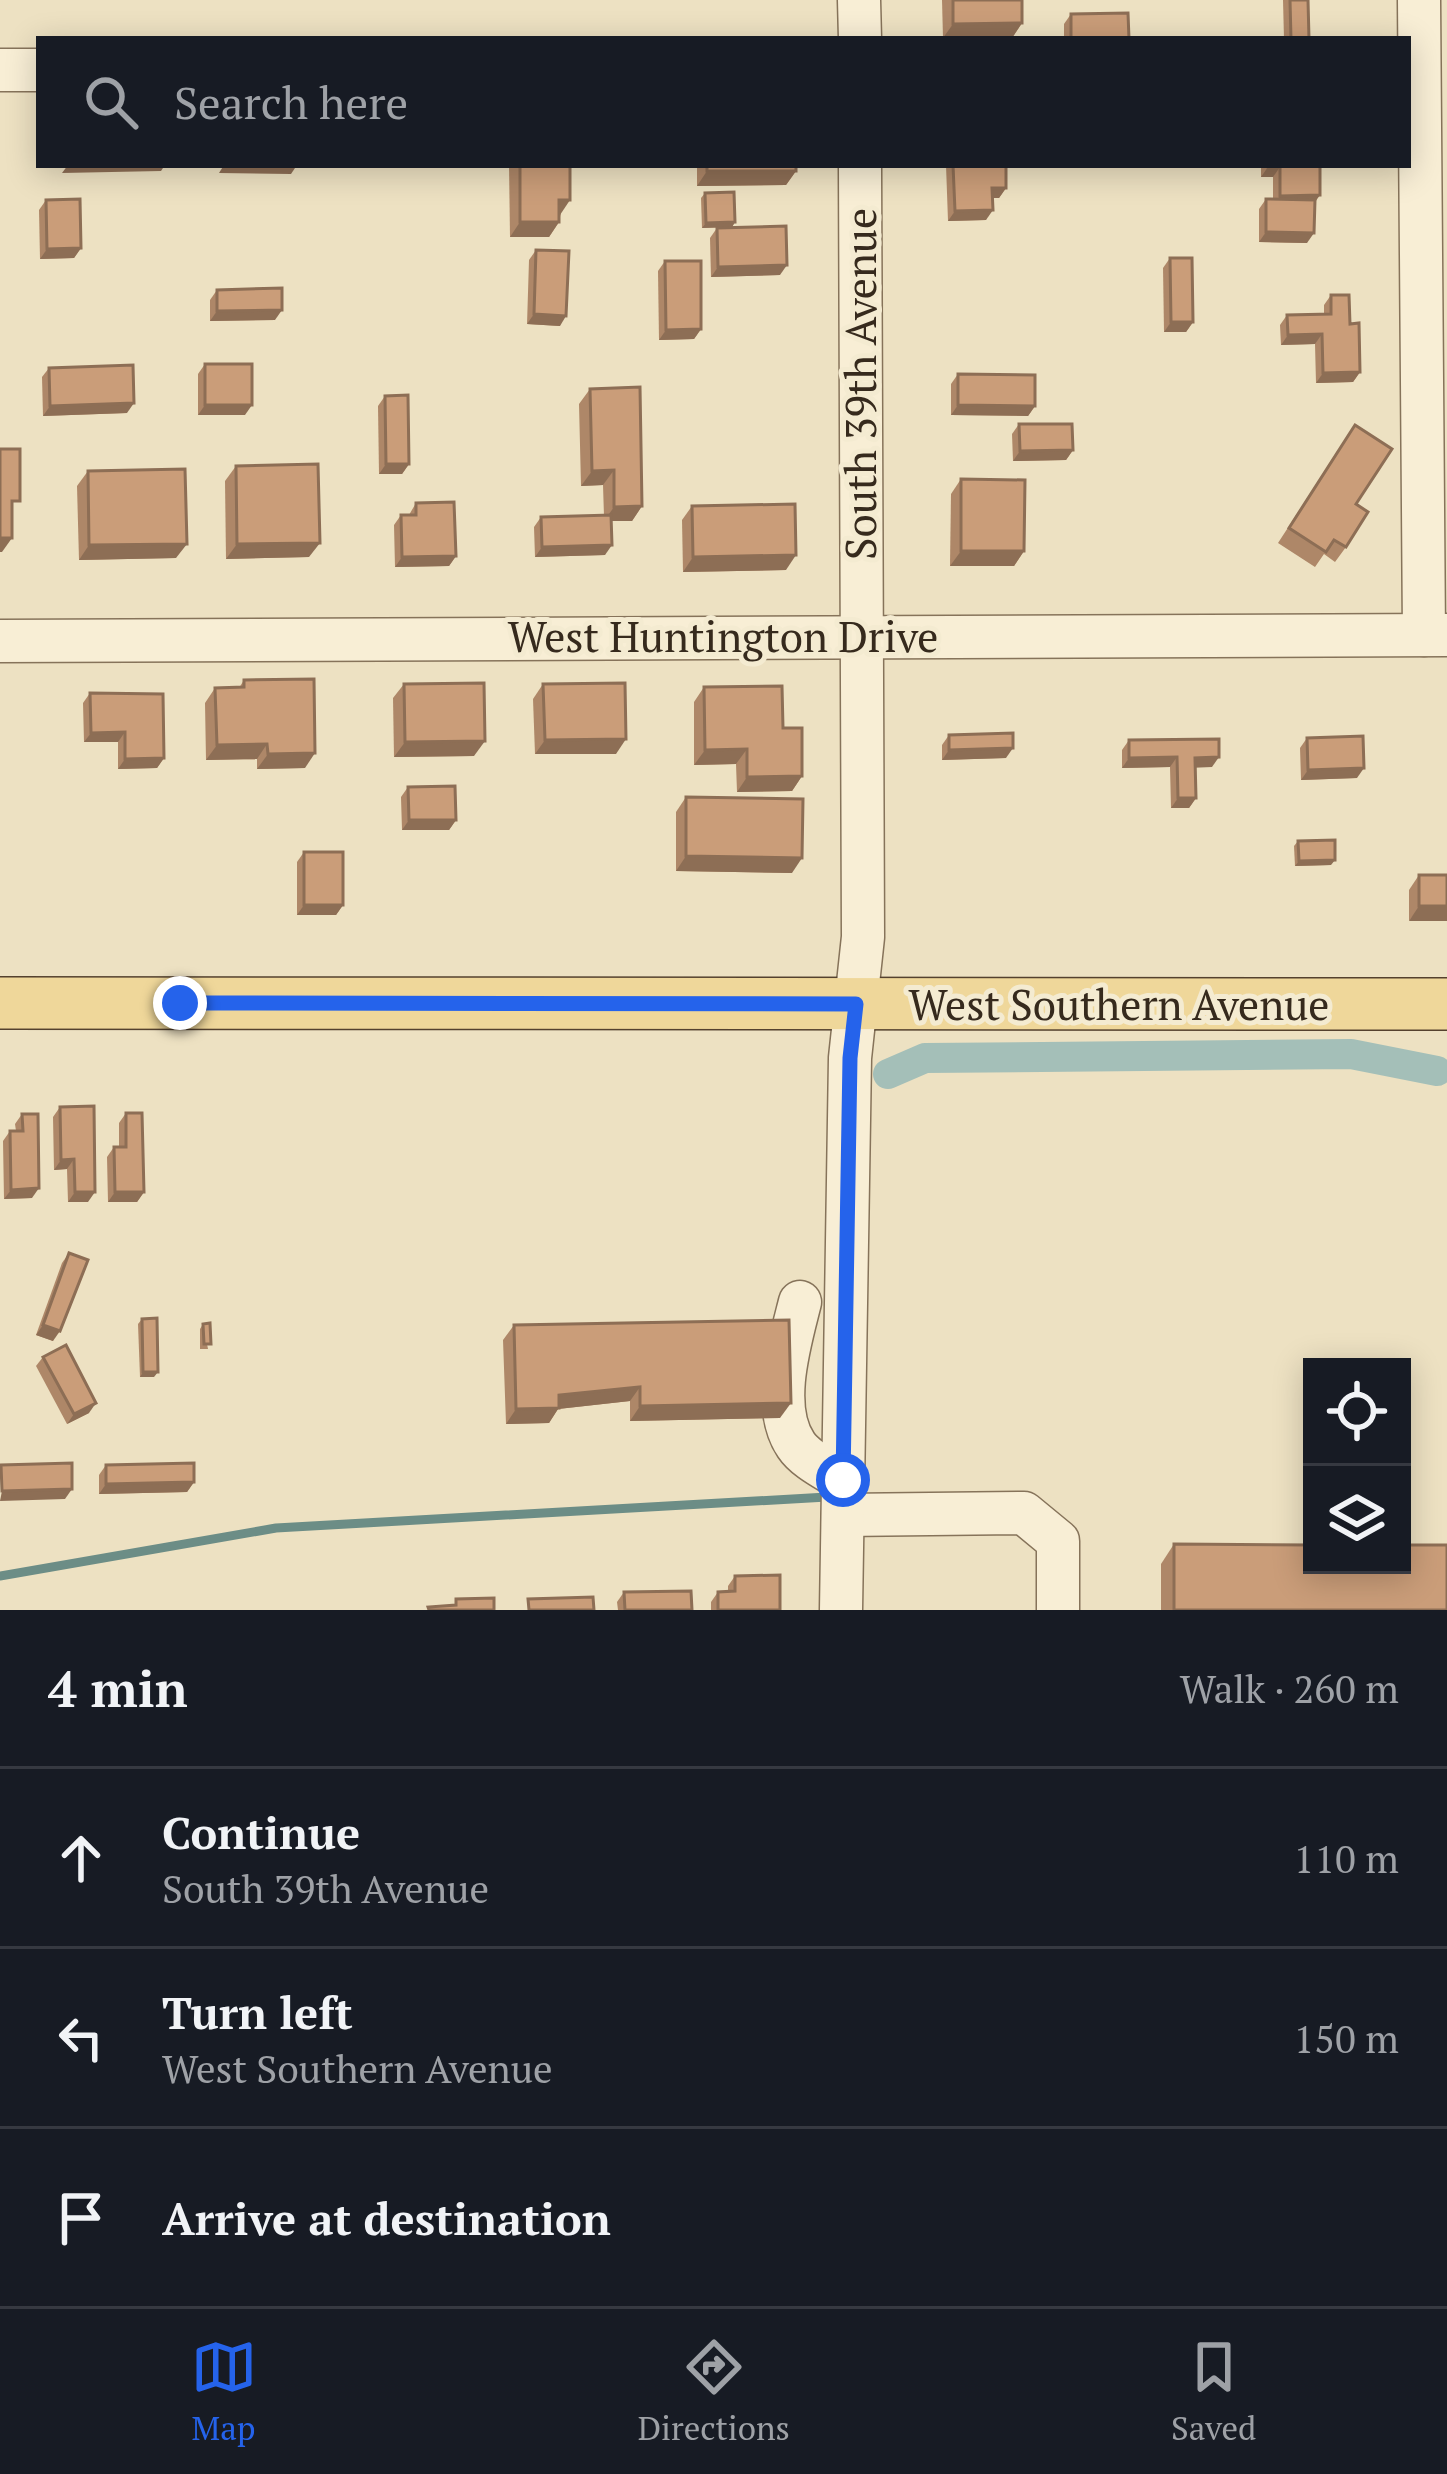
<!DOCTYPE html>
<meta charset="utf-8">
<style>
:root{--surface:#171b24;--page:#20242c;--text:#f1f3f6;--muted:#9ea1a6;--line:#363941;--accent:#2563eb}
body{margin:0;font-family:"PT Serif",serif;background:var(--page);color:var(--text)}
.controls{position:absolute;right:36px;bottom:36px;display:grid;overflow:hidden;border-radius:0px;box-shadow:0 6px 30px #0003}
.controls button{width:108px;height:108px;display:grid;place-items:center;padding:0;border:0;border-bottom:3px solid var(--line);background:var(--surface);color:var(--text);font:60px sans-serif}
.stop{position:absolute;width:36px;height:36px;margin:-27px;border:9px solid #2563eb;border-radius:50%;background:#fff}
.stop.end{background:#2563eb;border-color:#fff;box-shadow:0 3px 12px #0008}
.list{margin:0;padding:0;list-style:none}
h2{display:flex;justify-content:space-between;align-items:center;height:156px;margin:0;padding:0 48px;font-size:51px}
h2 small{font-size:39px;font-weight:400;color:var(--muted)}
.list li{display:grid;grid-template-columns:78px 1fr auto;gap:36px;align-items:center;box-sizing:border-box;height:180px;padding:0 48px;border-top:3px solid var(--line)}
.list b{display:block;font-size:45px;white-space:nowrap}
.list p{margin:0;font-size:39px;white-space:nowrap;color:var(--muted)}
.list em{font-size:39px;font-style:normal;color:var(--muted)}
.icon{flex:none;width:66px;height:66px;fill:none;stroke:currentColor;stroke-width:2;stroke-linecap:round;stroke-linejoin:round}
.map{position:relative;flex:none;width:1447px;height:1610px;overflow:hidden}
.search{position:absolute;background:var(--surface);box-shadow:0 6px 30px #0003;left:36px;right:36px;top:36px;height:132px;display:flex;align-items:center;gap:30px;box-sizing:border-box;padding:0 42px;border-radius:0px;color:var(--muted);font-size:45px}
.sheet{height:696px;background:var(--surface)}
nav{display:flex;justify-content:space-around;align-items:center;box-sizing:border-box;height:168px;border-top:3px solid var(--line);background:var(--surface);font-size:33px;color:var(--muted)}
nav a{display:grid;justify-items:center;gap:6px}
nav .on{color:var(--accent)}
.map>svg:first-child{display:block}
.lines{fill:none;stroke-linecap:round;stroke-linejoin:round}
.stream{stroke:#6c8d86;stroke-width:9}
.canal{stroke:#a4bfb8;stroke-width:30}
.minor-casing{stroke:#86735a;stroke-width:45}
.major-casing{stroke:#54412e;stroke-width:54}
.minor{stroke:#f8eed5;stroke-width:42}
.major{stroke:#efd79a;stroke-width:51}
.wall{fill:#ae8768}
.shaded-wall{fill:#8d6e55}
.building{fill:#ca9d79;stroke:#8d6e55;stroke-width:3}
.route{stroke:#2563eb;stroke-width:15}
.labels{text-anchor:middle;dominant-baseline:central;stroke-width:10;stroke-linejoin:round;paint-order:stroke}
.street-label{font-size:42px;fill:#362a1d;stroke:#f4ebd1}
</style>
<div class="map">
<svg width="1447" height="1610" viewBox="0 0 1447 1610">
<rect width="100%" height="100%" fill="#ede1c2"/>
<g class="lines">
<path class="stream" d="M0,1576L276,1528L827,1497"/>
<path class="canal" d="M888,1074L925,1058L1351,1054L1437,1071"/>
<g class="minor-casing">
<g id="minor">
<path d="M859,0L860,39"/>
<path d="M1419,0L1424,635"/>
<path d="M0,70H39"/>
<path d="M0,641L1447,635"/>
<path d="M800,1302C790,1342 770,1407 796,1445C806,1460 828,1470 843,1480"/>
<path d="M843,1515L1024,1513L1058,1541V1610"/>
<path d="M841,1610L850,1058L863,937L860,165"/>
</g>
</g>
<g class="major-casing">
<path id="major" d="M0,1003L1447,1004"/>
</g>
<use href="#minor" class="minor"/>
<use href="#major" class="major"/>
</g>
<g class="wall">
<path d="M942,0H1022V23L1012,38H943Z"/>
<path d="M1283,0H1308L1309,39H1284Z"/>
<path d="M1071,14L1129,39H1064V24Z"/>
<path d="M509,165H570L559,222L549,237H510Z"/>
<path d="M697,165H796V171L786,185L697,186Z"/>
<path d="M946,165H1006V188L999,198H992L986,220L948,221Z"/>
<path d="M1261,165H1320L1307,243L1259,242V209L1266,199H1273V177H1261Z"/>
<path d="M705,193L735,222L732,227L702,228L701,198Z"/>
<path d="M46,200L81,248L74,258L40,259L39,210Z"/>
<path d="M717,228L780,275L711,277L710,238Z"/>
<path d="M536,250L560,326L527,324L529,260Z"/>
<path d="M1170,258L1193,322L1186,332H1164L1163,268Z"/>
<path d="M665,261L701,329L694,339L659,340L658,271Z"/>
<path d="M217,290L275,320L210,321V300Z"/>
<path d="M1331,295L1350,324L1360,372L1353,382L1316,383L1315,344L1281,345L1280,325L1287,315L1324,314V305Z"/>
<path d="M205,364L245,415H198V374Z"/>
<path d="M49,368L127,413L43,416L42,377Z"/>
<path d="M958,374L1035,406L1028,416L951,415V384Z"/>
<path d="M590,389L642,506L632,521H611L605,555L535,557L534,527L541,517L604,516L603,485L581,486L579,404Z"/>
<path d="M385,396L409,464L402,474H379L378,406Z"/>
<path d="M1019,424L1073,450L1066,460L1013,461L1012,434Z"/>
<path d="M1345,440L1356,504L1346,547L1335,562L1324,554L1315,567L1278,543Z"/>
<path d="M236,466L309,557L226,559L225,481Z"/>
<path d="M88,471L176,558L79,560L77,486Z"/>
<path d="M961,479L1024,551L1014,566H950L951,494Z"/>
<path d="M416,503L456,556L449,566L395,567L394,525L401,515H409Z"/>
<path d="M692,506L786,570L683,572L682,520Z"/>
<path d="M244,680L305,768L257,769V759L206,760L205,703L215,688H239Z"/>
<path d="M404,684L474,756L394,757L393,698Z"/>
<path d="M543,684L616,754H535L533,699Z"/>
<path d="M704,687L783,728L802,776L792,791L737,792L736,764L694,765V702Z"/>
<path d="M90,693L164,758L157,768L118,769V742H84L83,703Z"/>
<path d="M949,735L1006,758L942,760V745Z"/>
<path d="M1307,738L1357,778L1301,780L1300,748Z"/>
<path d="M1129,740L1212,767H1196V798L1189,808H1171L1170,767L1122,768V750Z"/>
<path d="M408,787L456,820L449,830H402L401,797Z"/>
<path d="M686,797L792,873L676,871V812Z"/>
<path d="M1298,841L1331,865L1295,866L1294,846Z"/>
<path d="M304,852L343,905L336,915H297V862Z"/>
<path d="M1419,875H1447L1409,921V890Z"/>
<path d="M60,1107L88,1202H68L67,1169L54,1170L53,1117Z"/>
<path d="M126,1113L144,1192L137,1202H108L107,1157L114,1147H119V1123Z"/>
<path d="M22,1114L32,1198L4,1199L3,1141L10,1131H16L15,1124Z"/>
<path d="M69,1253L53,1341L36,1335L62,1263Z"/>
<path d="M142,1319L154,1377H140L138,1324Z"/>
<path d="M203,1324L208,1349H200V1329Z"/>
<path d="M514,1325L780,1418L630,1421V1401L558,1409L549,1423L506,1424L503,1340Z"/>
<path d="M43,1357L89,1413L67,1424L36,1366Z"/>
<path d="M106,1465L194,1482L187,1492L99,1494V1475Z"/>
<path d="M1174,1544L1447,1610H1161V1564Z"/>
<path d="M735,1576L780,1610H711V1602L718,1592H728V1586Z"/>
<path d="M624,1592L692,1610H618L617,1602Z"/>
</g>
<g class="shaded-wall">
<path d="M1022,23L1012,38H943L953,24Z"/>
<path d="M68,165H165L161,171L62,173Z"/>
<path d="M224,165H297L291,174L219,173Z"/>
<path d="M1268,167H1280L1273,177H1261Z"/>
<path d="M707,171H796L786,185L697,186Z"/>
<path d="M992,188H1006L999,198H985Z"/>
<path d="M1320,195L1313,205L1273,206L1280,196Z"/>
<path d="M559,200H570L560,215Z"/>
<path d="M993,210L986,220L948,221L955,211Z"/>
<path d="M520,222H559L549,237H510Z"/>
<path d="M735,222L732,227L702,228L706,223Z"/>
<path d="M1266,232L1314,233L1307,243L1259,242Z"/>
<path d="M81,248L74,258L40,259L47,249Z"/>
<path d="M787,265L780,275L711,277L718,267Z"/>
<path d="M282,310L275,320L210,321L217,311Z"/>
<path d="M534,314L566,316L560,326L527,324Z"/>
<path d="M1171,322H1193L1186,332H1164Z"/>
<path d="M701,329L694,339L659,340L666,330Z"/>
<path d="M1322,334L1315,344L1281,345L1288,335Z"/>
<path d="M1360,372L1353,382L1316,383L1323,373Z"/>
<path d="M134,403L127,413L43,416L50,406Z"/>
<path d="M205,405H252L245,415H198Z"/>
<path d="M958,405L1035,406L1028,416L951,415Z"/>
<path d="M1073,450L1066,460L1013,461L1020,451Z"/>
<path d="M386,464H409L402,474H379Z"/>
<path d="M614,470L603,485L581,486L592,471Z"/>
<path d="M642,506L632,521H604L614,507Z"/>
<path d="M0,538H12L2,552H0Z"/>
<path d="M320,543L309,557L226,559L237,544Z"/>
<path d="M187,544L176,558L79,560L89,545Z"/>
<path d="M612,545L605,555L535,557L542,547Z"/>
<path d="M961,551H1024L1014,566H950Z"/>
<path d="M796,555L786,570L683,572L693,557Z"/>
<path d="M456,556L449,566L395,567L402,557Z"/>
<path d="M125,732L118,742H84L91,733Z"/>
<path d="M626,739L616,754H535L545,740Z"/>
<path d="M485,741L474,756L394,757L405,742Z"/>
<path d="M267,744L257,759L206,760L217,745Z"/>
<path d="M1013,748L1006,758L942,760L949,750Z"/>
<path d="M747,749L736,764L694,765L705,750Z"/>
<path d="M315,753L305,768L257,769L268,754Z"/>
<path d="M1177,757L1170,767L1122,768L1129,758Z"/>
<path d="M1219,757L1212,767L1188,768L1195,758Z"/>
<path d="M164,758L157,768L118,769L125,759Z"/>
<path d="M1364,768L1357,778L1301,780L1308,770Z"/>
<path d="M802,776L792,791L737,792L747,777Z"/>
<path d="M1178,798H1196L1189,808H1171Z"/>
<path d="M409,820H456L449,830H402Z"/>
<path d="M686,856L802,858L792,873L676,871Z"/>
<path d="M1335,860L1331,865L1295,866L1299,861Z"/>
<path d="M304,905H343L336,915H297Z"/>
<path d="M1419,906H1447V921H1409Z"/>
<path d="M74,1159L67,1169L54,1170L61,1160Z"/>
<path d="M39,1188L32,1198L4,1199L11,1190Z"/>
<path d="M75,1192H95L88,1202H68Z"/>
<path d="M115,1192H144L137,1202H108Z"/>
<path d="M43,1325L60,1331L53,1341L36,1335Z"/>
<path d="M143,1372H158L154,1377H140Z"/>
<path d="M640,1387L630,1401L558,1409L549,1423L506,1424L516,1409L559,1395Z"/>
<path d="M96,1403L89,1413L67,1424L74,1414Z"/>
<path d="M791,1403L780,1418L630,1421L640,1406Z"/>
<path d="M194,1482L187,1492L99,1494L106,1484Z"/>
<path d="M72,1489L65,1499L0,1501L2,1491Z"/>
</g>
<g class="building">
<path d="M953,0H1022V23L953,24Z"/>
<path d="M1290,0H1308L1309,39H1291Z"/>
<path d="M1128,13L1129,39H1071V14Z"/>
<path d="M520,165H570V200H559V222H520Z"/>
<rect x="707" y="165" width="89" height="6"/>
<path d="M953,165H1006V188H992L993,210L955,211Z"/>
<path d="M1268,165H1320V195L1280,196V167H1268Z"/>
<path d="M734,192L735,222L706,223L705,193Z"/>
<path d="M80,199L81,248L47,249L46,200Z"/>
<path d="M1266,199L1315,200L1314,233L1266,232Z"/>
<path d="M786,226L787,265L718,267L717,228Z"/>
<path d="M536,250L569,251L566,316L534,314Z"/>
<path d="M1170,258H1192L1193,322H1171Z"/>
<path d="M665,261H701V329L666,330Z"/>
<path d="M282,288V310L217,311V290Z"/>
<path d="M1331,295H1349L1350,324L1359,323L1360,372L1323,373L1322,334L1288,335L1287,315L1331,314Z"/>
<rect x="205" y="364" width="47" height="41"/>
<path d="M133,365L134,403L50,406L49,368Z"/>
<path d="M958,374L1035,375V406L958,405Z"/>
<path d="M640,387L642,506L614,507V470L592,471L590,389Z"/>
<path d="M408,395L409,464H386L385,396Z"/>
<path d="M1019,424H1072L1073,450L1020,451Z"/>
<path d="M1355,425L1392,449L1356,504L1368,512L1346,547L1334,540L1326,552L1289,528Z"/>
<path d="M0,449H20V501H12V538H0Z"/>
<path d="M318,464L320,543L237,544L236,466Z"/>
<path d="M185,469L187,544L89,545L88,471Z"/>
<path d="M961,479L1025,480L1024,551H961Z"/>
<path d="M454,502L456,556L402,557L401,515H416V503Z"/>
<path d="M795,504L796,555L693,557L692,506Z"/>
<path d="M611,515L612,545L542,547L541,517Z"/>
<path d="M314,679L315,753L268,754L267,744L217,745L215,688L244,687V680Z"/>
<path d="M484,683L485,741L405,742L404,684Z"/>
<path d="M625,683L626,739L545,740L543,684Z"/>
<path d="M782,686L783,728H802V776L747,777V749L705,750L704,687Z"/>
<path d="M90,693L163,694L164,758L125,759V732L91,733Z"/>
<path d="M1013,733V748L949,750V735Z"/>
<path d="M1363,736L1364,768L1308,770L1307,738Z"/>
<path d="M1219,739V757L1195,758L1196,798H1178L1177,757L1129,758V740Z"/>
<path d="M455,786L456,820H409L408,787Z"/>
<path d="M686,797L803,799L802,858L686,856Z"/>
<path d="M1335,840V860L1299,861L1298,841Z"/>
<rect x="304" y="852" width="39" height="53"/>
<rect x="1419" y="875" width="28" height="31"/>
<path d="M94,1106L95,1192H75L74,1159L61,1160L60,1107Z"/>
<path d="M126,1113H142L144,1192H115L114,1147H126Z"/>
<path d="M22,1114H38L39,1188L11,1190L10,1131H23Z"/>
<path d="M69,1253L88,1260L60,1331L43,1325Z"/>
<path d="M157,1318L158,1372H143L142,1319Z"/>
<path d="M789,1320L791,1403L640,1406V1387L559,1395V1408L516,1409L514,1325Z"/>
<path d="M210,1323L211,1344H204L203,1324Z"/>
<path d="M66,1345L96,1403L74,1414L43,1357Z"/>
<path d="M72,1463V1489L2,1491L1,1465Z"/>
<path d="M194,1463V1482L106,1484V1465Z"/>
<path d="M1174,1544L1312,1545V1565H1402V1545H1447V1610H1174Z"/>
<path d="M780,1575V1610H718V1592L735,1591V1576Z"/>
<path d="M691,1591L692,1610H625L624,1592Z"/>
<path d="M593,1597L594,1610H529L528,1599Z"/>
<path d="M494,1598V1610H429L428,1607L456,1605V1599Z"/>
</g>
<g class="lines">
<path class="route" d="M180,1003L856,1004L850,1058L843,1480"/>
</g>
<g class="labels">
<g class="street-label">
<text transform="translate(860 384) rotate(-90)">South 39th Avenue</text>
<text x="723" y="636">West Huntington Drive</text>
<text x="1119" y="1004">West Southern Avenue</text>
</g>
</g>
</svg>
<div class="controls">
<button><svg class="icon" aria-label="locate" viewBox="0 0 24 24"><circle cx="12" cy="12" r="6"/><path d="M12 2v4M12 18v4M2 12h4M18 12h4"/></svg></button>
<button><svg class="icon" aria-label="layers" viewBox="0 0 24 24"><path d="M12 4l9 5-9 5-9-5zM3 14l9 5 9-5"/></svg></button>
</div>
<div class="stop" style="left:843px;top:1480px"></div>
<div class="stop end" style="left:180px;top:1003px"></div>
<div class="search"><svg class="icon" aria-label="search" viewBox="0 0 24 24"><circle cx="10" cy="10" r="6"/><path d="M15 15l6 6"/></svg>Search here</div>
</div>
<section class="sheet">
<h2>4 min<small>Walk · 260 m</small></h2>
<ul class="list">
<li><svg class="icon" aria-label="ahead" viewBox="0 0 24 24"><path d="M12 20V5M6 11l6-6 6 6"/></svg><div><b>Continue</b><p>South 39th Avenue</p></div><em>110 m</em></li>
<li><svg class="icon" aria-label="left" viewBox="0 0 24 24"><path d="M17 20v-9H6M10 6l-5 5 5 5"/></svg><div><b>Turn left</b><p>West Southern Avenue</p></div><em>150 m</em></li>
<li><svg class="icon" aria-label="arrive" viewBox="0 0 24 24"><path d="M6 21V4h12l-3 4 3 4H6"/></svg><div><b>Arrive at destination</b></div></li>
</ul>
</section>
<nav>
<a class="on"><svg class="icon" aria-label="map" viewBox="0 0 24 24"><path d="M3 6l6-2 6 2 6-2v14l-6 2-6-2-6 2zM9 4v14M15 6v14"/></svg>Map</a>
<a><svg class="icon" aria-label="directions" viewBox="0 0 24 24"><path d="M12 3l9 9-9 9-9-9zM9 14v-3h6M13 9l2 2-2 2"/></svg>Directions</a>
<a><svg class="icon" aria-label="saved" viewBox="0 0 24 24"><path d="M7 4h10v16l-5-4-5 4z"/></svg>Saved</a>
</nav>
